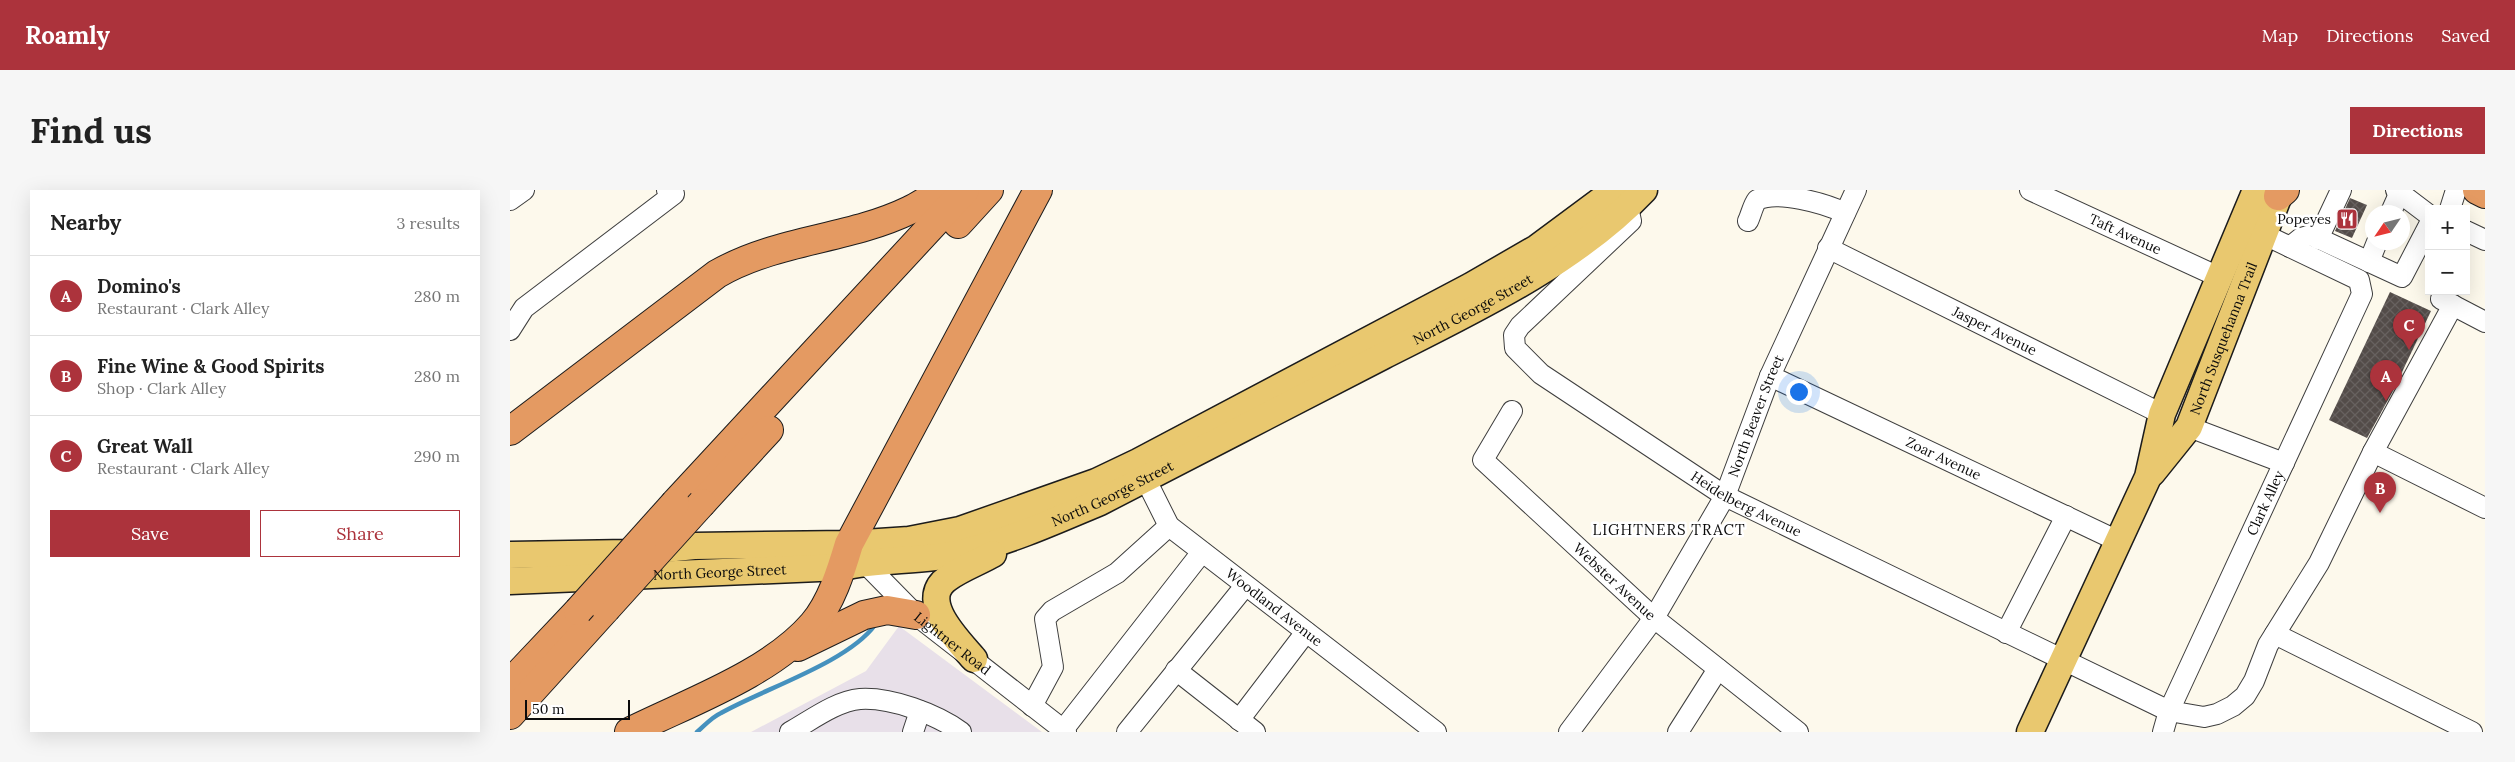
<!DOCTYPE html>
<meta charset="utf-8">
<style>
:root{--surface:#fff;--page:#f6f6f6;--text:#222;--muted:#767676;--line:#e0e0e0;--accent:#ac333c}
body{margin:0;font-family:Lora,serif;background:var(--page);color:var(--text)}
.controls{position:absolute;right:15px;top:15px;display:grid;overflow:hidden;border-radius:0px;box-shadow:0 5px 20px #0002}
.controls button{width:45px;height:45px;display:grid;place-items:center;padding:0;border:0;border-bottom:1px solid var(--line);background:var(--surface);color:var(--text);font:25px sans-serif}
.compass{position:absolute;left:1855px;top:15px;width:45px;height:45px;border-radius:50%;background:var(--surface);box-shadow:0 5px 20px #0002;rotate:235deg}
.scale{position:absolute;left:15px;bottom:12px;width:105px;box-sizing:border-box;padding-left:5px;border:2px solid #0b0b0b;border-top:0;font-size:14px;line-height:18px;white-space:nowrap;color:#0b0b0b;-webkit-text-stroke:4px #fff;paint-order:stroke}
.you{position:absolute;left:1288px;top:201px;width:18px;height:18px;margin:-12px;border:4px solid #fff;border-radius:50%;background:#1a73e8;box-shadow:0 0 0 8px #1a73e833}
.badge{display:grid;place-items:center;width:32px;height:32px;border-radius:50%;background:var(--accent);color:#fff;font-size:16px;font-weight:700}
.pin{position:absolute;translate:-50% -41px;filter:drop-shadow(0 1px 2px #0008)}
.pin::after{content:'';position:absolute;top:26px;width:18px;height:15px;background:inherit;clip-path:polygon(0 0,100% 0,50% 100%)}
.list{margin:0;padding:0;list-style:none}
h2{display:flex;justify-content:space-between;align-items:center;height:65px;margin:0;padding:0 20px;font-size:21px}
h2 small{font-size:16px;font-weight:400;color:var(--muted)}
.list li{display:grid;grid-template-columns:32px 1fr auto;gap:15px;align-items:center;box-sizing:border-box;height:80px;padding:0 20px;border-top:1px solid var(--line)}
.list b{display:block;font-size:19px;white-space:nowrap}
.list p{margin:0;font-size:16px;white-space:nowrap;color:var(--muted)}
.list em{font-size:16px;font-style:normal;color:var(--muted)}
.actions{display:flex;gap:10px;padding:15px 20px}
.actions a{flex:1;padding:11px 0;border:1px solid var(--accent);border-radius:0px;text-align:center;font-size:18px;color:var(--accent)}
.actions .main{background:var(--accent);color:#fff}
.map{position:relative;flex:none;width:1975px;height:542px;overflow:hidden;border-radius:0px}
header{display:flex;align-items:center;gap:30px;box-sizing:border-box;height:70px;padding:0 25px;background:var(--accent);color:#fff}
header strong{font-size:24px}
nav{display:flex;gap:28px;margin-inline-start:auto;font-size:18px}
.intro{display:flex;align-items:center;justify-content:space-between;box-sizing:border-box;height:120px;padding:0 30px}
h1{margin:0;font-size:35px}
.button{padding:12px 22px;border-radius:0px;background:var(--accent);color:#fff;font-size:18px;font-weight:700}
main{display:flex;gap:30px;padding:0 30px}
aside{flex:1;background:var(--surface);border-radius:0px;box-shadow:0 5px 20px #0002}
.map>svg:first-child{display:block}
.industrial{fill:#e8e0e9}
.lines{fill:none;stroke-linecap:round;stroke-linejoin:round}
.stream{stroke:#4591be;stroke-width:4.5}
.building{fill:url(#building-cross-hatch)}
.minor-casing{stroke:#3e3e3e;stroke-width:22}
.major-casing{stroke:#1c1c1c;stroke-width:29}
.highway-casing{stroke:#1c1c1c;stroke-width:30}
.minor{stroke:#fff;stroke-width:20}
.major{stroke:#e9c86f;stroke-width:26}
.highway{stroke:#e49a62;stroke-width:28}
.highway-bridge-casing{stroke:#1c1c1c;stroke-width:30;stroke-linecap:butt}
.highway-bridge{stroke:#e49a62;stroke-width:28}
.labels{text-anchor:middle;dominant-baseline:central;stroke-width:5;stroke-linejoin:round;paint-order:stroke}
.poi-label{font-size:14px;fill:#0b0b0b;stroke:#fff;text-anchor:end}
.street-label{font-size:14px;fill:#0b0b0b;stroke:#fff}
.neighbourhood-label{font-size:15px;letter-spacing:1px;fill:#0b0b0b;stroke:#fff}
</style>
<header>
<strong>Roamly</strong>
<nav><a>Map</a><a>Directions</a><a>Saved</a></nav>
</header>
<div class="intro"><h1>Find us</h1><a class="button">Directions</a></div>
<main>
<aside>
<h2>Nearby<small>3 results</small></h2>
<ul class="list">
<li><span class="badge">A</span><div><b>Domino's</b><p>Restaurant · Clark Alley</p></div><em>280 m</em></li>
<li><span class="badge">B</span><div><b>Fine Wine &amp; Good Spirits</b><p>Shop · Clark Alley</p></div><em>280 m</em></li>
<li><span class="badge">C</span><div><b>Great Wall</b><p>Restaurant · Clark Alley</p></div><em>290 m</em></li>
</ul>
<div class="actions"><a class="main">Save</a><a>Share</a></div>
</aside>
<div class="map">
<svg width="1975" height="542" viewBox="0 0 1975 542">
<defs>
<pattern id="building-cross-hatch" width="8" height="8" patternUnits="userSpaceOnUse" patternTransform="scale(1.25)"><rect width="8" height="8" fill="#534c49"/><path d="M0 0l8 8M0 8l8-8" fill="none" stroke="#67615f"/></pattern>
</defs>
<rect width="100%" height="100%" fill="#fdf9ec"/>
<path class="industrial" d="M389,436L532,542H241L356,481Z"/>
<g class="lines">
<path class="stream" d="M187,542C194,536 202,527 211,523C253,499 337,473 365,435"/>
</g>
<g class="building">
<path d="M1840,8L1857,15L1842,48L1825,41Z"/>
<path d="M1880,102L1921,121L1884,199L1857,248L1819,230Z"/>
</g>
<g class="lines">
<g class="minor-casing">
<g id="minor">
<path id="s1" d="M1520,0L1711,88"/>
<path d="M1886,0L1919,25"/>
<path d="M0,10L14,0"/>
<path id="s2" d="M1118,17L1121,31L1010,136L1004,145L1005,158L1031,184L1215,306L1659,521L1694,527L1707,524L1723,516L1735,506L1744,491L1758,455L1809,373L1863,262L1943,115"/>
<path d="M1940,19L1946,0"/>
<path d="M1881,22L1890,2"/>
<path d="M1238,31C1241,25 1243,15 1247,10C1267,0 1314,13 1335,23"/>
<path d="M1956,41L1975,50"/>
<path d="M1808,49L1831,0"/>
<path d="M1780,57L1791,48L1801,45L1892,87L1919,35"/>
<path id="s3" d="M1318,58L1652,224"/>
<path d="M1859,72L1867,52"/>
<path d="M1935,101L1931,109L1975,132"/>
<path d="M0,140L14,118L164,4L157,0"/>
<path id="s4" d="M1260,186L1608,351"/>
<path id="s5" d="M1002,221L973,270L1144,428L1288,542"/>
<path d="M1679,237L1774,273"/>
<path d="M1863,262L1975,318"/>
<path id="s6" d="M629,276L659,336L926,542"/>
<path id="s7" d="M348,366L406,425L556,542"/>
<path d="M1496,443L1556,326"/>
<path d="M1765,444L1962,542"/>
<path d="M666,480L745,542"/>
<path d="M522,516L543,477L535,429L542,421L607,383L659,336"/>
<path d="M729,530L796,442"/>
<path d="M553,540L692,362"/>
<path d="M280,542C300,531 326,511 350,509C381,507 426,524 451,542"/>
<path d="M403,542L410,521"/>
<path d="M617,542L735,396"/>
<path id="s8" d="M1059,542L1144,428L1215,306L1260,186L1346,0"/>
<path d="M1168,542L1208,479"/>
<path id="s9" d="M1653,542L1659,521L1852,104L1849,90L1755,45"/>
</g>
</g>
<g class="major-casing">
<g id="major">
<path id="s10" d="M1642,283L1679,237L1771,0"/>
<path d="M0,365L118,363L184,356L339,354L399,350L450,340L586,292L628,272L961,96L1027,58L1105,0"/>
<path id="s11" d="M0,391L332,377C373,368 417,372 458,361C503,350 547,330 590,312C684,263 779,215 873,166C962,121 1065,73 1134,0"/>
<path d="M464,469C448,450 406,410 438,388C452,378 469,372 483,364"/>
<path d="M1520,542L1638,287L1652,224L1746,0"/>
</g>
</g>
<g class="highway-casing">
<g id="highway">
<path d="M1967,0L1975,4"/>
<path d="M1768,6L1775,0"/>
<path d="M448,34L479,0"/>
<path d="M0,241L207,84C268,49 338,50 400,20C411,15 422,7 432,0"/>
<path d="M165,313L455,0"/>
<path d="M192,313L259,240"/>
<path d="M288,457L354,425L377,420L406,425"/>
<path d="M0,493L68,421"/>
<path d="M0,525L96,419"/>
<path d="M119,542C177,513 260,484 303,434C321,413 331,381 339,354L528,0"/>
</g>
</g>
<use href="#minor" class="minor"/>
<use href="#major" class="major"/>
<use href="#highway" class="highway"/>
<g class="highway-bridge-casing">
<g id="highway-bridge">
<path d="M96,419L192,313"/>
<path d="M68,421L165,313"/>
</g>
</g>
<use href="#highway-bridge" class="highway-bridge"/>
</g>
<defs>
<g id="restaurant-square" transform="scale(1.125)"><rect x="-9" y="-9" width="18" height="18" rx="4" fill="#ac333c" stroke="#fff"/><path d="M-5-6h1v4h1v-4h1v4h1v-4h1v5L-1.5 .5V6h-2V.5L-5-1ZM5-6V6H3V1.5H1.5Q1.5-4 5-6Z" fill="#fff"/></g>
</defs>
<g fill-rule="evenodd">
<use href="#restaurant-square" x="1837" y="29"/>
</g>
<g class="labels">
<g class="poi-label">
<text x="1821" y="29">Popeyes</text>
</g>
<g class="street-label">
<text stroke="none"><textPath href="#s1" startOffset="105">Taft Avenue</textPath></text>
<text stroke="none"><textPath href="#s11" startOffset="1020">North George Street</textPath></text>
<text stroke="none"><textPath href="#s3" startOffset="186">Jasper Avenue</textPath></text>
<text stroke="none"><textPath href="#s10" startOffset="154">North Susquehanna Trail</textPath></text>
<text stroke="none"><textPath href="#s8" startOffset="369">North Beaver Street</textPath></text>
<text stroke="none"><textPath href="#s4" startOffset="192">Zoar Avenue</textPath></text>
<text stroke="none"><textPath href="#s11" startOffset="615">North George Street</textPath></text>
<text stroke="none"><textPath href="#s2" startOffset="471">Heidelberg Avenue</textPath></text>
<text stroke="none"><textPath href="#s9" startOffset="251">Clark Alley</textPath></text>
<text stroke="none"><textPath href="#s11" startOffset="210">North George Street</textPath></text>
<text stroke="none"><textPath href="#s5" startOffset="236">Webster Avenue</textPath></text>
<text stroke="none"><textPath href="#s6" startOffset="200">Woodland Avenue</textPath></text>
<text stroke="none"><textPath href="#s7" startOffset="129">Lightner Road</textPath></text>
</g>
<g class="neighbourhood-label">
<text x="1159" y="339">LIGHTNERS TRACT</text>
</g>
</g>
</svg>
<div class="controls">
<button>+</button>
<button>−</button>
</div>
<svg class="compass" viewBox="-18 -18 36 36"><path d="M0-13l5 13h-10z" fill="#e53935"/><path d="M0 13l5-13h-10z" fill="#767676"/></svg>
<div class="scale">50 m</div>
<div class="you"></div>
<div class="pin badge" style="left:1876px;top:211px">A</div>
<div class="pin badge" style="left:1870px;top:323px">B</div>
<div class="pin badge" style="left:1899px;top:160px">C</div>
</div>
</main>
